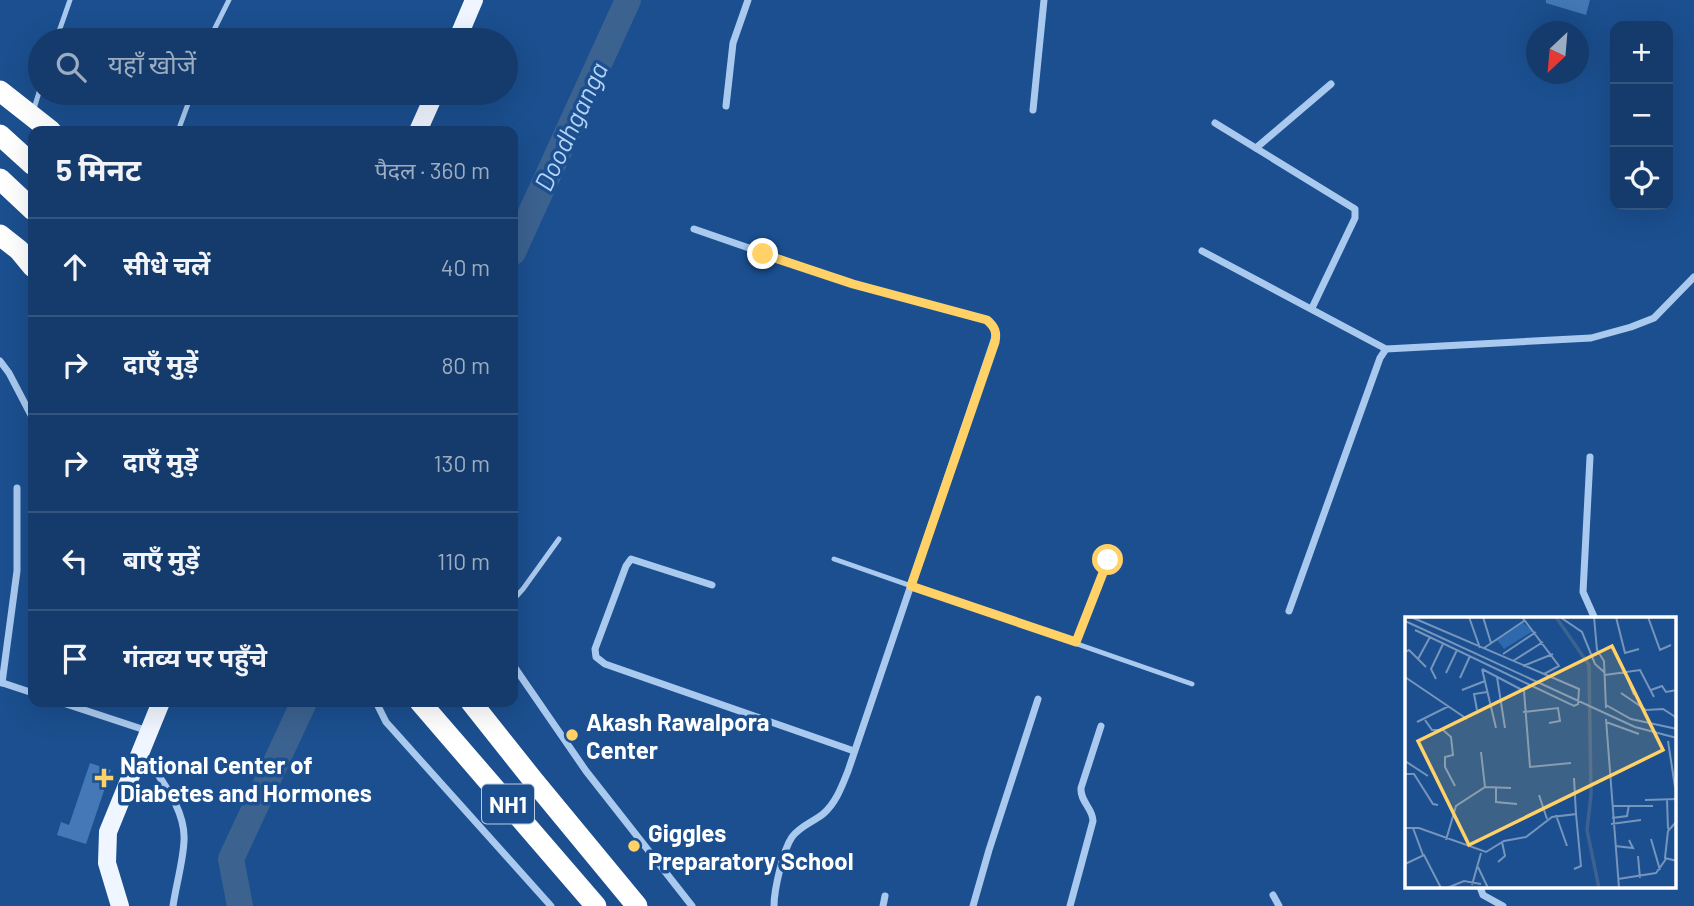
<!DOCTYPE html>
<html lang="hi">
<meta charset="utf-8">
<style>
:root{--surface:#143b6b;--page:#1d4271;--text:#f1f3f6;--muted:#9dadc1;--line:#33557e}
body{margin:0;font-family:Barlow,"Noto Sans Devanagari",sans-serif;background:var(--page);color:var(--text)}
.controls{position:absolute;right:21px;top:21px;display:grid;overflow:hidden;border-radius:14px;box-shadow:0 7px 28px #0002}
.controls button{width:63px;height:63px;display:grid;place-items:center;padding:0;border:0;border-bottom:2px solid var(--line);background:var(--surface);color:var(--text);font:35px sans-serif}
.compass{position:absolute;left:1526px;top:21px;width:63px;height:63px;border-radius:50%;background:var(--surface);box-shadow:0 7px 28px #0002;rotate:206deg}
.stop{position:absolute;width:21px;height:21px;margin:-16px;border:5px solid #ffd166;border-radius:50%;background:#fff}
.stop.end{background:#ffd166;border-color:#fff;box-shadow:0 2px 7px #0008}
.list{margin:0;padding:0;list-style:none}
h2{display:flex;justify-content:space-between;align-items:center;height:91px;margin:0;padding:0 28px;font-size:30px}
h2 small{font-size:23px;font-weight:400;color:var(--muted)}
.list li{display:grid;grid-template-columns:46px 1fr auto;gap:21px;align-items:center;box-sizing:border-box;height:98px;padding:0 28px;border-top:2px solid var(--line)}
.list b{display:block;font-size:26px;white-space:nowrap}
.list em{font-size:23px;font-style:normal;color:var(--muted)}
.icon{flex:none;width:38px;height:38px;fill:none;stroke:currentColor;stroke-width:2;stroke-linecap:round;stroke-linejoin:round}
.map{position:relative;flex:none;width:1694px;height:906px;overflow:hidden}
.search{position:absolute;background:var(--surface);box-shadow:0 7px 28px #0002;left:28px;top:28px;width:490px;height:77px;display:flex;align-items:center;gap:18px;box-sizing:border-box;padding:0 24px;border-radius:38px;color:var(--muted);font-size:26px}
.panel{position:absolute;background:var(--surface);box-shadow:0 7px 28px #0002;left:28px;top:126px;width:490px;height:581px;border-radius:14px}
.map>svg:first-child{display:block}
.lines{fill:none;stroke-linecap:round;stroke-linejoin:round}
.river{stroke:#3c6290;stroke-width:26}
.building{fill:#4478b7}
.lane{stroke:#a9c9ee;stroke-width:5}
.street{stroke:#a9c9ee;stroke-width:7}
.primary{stroke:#f0f6ff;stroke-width:18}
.highway{stroke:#fff;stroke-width:21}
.route{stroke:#ffd166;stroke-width:9}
.poi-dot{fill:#ffd166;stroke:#1b4f8f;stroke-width:2.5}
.labels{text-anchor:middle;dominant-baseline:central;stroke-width:7;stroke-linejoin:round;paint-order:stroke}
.shield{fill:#1b4f8f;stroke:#bbcadd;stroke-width:2}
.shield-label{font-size:23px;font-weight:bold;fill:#fff}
.poi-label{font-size:24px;font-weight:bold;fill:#fff;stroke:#1b4f8f;text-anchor:start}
.water-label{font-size:26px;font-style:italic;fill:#b5d3f5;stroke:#1b4f8f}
.inset-river{fill:none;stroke:#3c6290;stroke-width:3.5}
.inset-road{fill:none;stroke:#7695bc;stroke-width:2}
.view{fill:#ffd166;fill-opacity:0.15;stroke:#ffd166;stroke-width:3.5}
.inset-edge{fill:none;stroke:#fff;stroke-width:3.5}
</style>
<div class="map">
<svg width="1694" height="906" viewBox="0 0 1694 906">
<rect width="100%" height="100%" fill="#1b4f8f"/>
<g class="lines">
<g class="river">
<path d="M513,252L628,0"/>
<path d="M240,906L231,859L304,702"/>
</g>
</g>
<g class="building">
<path d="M1546,0H1590L1586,15L1546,3Z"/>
<path d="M90,763L111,770L86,844L57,835L61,822L69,825Z"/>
</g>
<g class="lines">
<g class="lane">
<path d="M56,40L70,0"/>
<path d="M209,40L229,0"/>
<path d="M33,112L40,89"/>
<path d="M178,131L192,93"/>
<path d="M834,559L1192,684"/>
<path d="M513,600L523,589L559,539"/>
<path d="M1076,642L1108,560"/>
</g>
<g class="street">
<path d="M726,106L733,43L748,0"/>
<path d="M1033,110L1044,0"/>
<path d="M1215,123L1355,209V218L1312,308"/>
<path d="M1256,148L1331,84"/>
<path d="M694,229L853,284L987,320L993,326L996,334L848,771C842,786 836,803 823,814C813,822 800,826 792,837C783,850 774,890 774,906"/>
<path d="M1202,251L1386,349"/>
<path d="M0,361L9,373L33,419"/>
<path d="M1590,457L1583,592L1595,619"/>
<path d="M712,585L631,559L626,566L595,649L596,657L605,664L854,751"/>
<path d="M1289,611L1380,358L1386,349L1591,338L1631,327L1654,318L1694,277"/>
<path d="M513,665L586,771L692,906"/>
<path d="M0,682L33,693"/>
<path d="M2,683L17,571V488"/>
<path d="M60,702L148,731"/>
<path d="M376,702L386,722L551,906"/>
<path d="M143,752C159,778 186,808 184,841C183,862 176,885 173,906"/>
<path d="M1480,887L1483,895L1503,906"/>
<path d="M1273,895L1279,906"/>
<path d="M883,906L885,896"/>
<path d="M973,906L989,850L1038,699"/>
<path d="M1070,906L1093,821C1093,808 1080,802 1081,788L1101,726"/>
</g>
<g class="primary">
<path d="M457,40L474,0"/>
<path d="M418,131L435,93"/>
<path d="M120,906L107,863L108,832L161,702"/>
</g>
<g class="highway">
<path d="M0,91L51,131"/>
<path d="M0,135L33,165"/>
<path d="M0,179L33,210"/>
<path d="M0,235L19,250L33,267"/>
<path d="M420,702L596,906"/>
<path d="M471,702L533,780L637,906"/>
</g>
</g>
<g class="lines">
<path class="route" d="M763,254L853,284L987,320C995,327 997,332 995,342L911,586L1076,642L1108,560"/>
</g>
<g class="poi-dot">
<circle cx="572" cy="735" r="7"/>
<path d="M100.5 767.5h7v7h7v7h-7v7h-7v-7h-7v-7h7z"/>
<circle cx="634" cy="846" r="7"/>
</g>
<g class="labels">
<rect class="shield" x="482" y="784.5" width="52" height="39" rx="5"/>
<g class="shield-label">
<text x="508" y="804">NH1</text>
</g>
<g class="poi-label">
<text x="586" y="721">Akash Rawalpora<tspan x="586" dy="28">Center</tspan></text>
<text x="120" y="764">National Center of<tspan x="120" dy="28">Diabetes and Hormones</tspan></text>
<text x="648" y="832">Giggles<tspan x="648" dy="28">Preparatory School</tspan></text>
</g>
<g class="water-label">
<text transform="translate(570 126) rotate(-65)">Doodhganga</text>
</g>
</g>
<g transform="translate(1405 617)">
<rect width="271" height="271" fill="#1b4f8f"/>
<path d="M118,6L128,14L99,32L92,23Z" fill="#2e69ad"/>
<path class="inset-river" d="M151,0L184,48L186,178L182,213L194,271"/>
<path class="inset-road" d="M6,0L174,72L173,87L169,89L10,13M64,0L75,31M78,0L86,26M117,0L154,49L139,57M155,0L177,15L190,47L199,55M189,0L192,33L199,44L201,91M211,0L220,36L234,32M243,0L255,33L266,28M0,4L230,110L272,121M79,31L119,4M0,35L4,33L21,50M98,37L131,15M13,42L25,20M108,44L138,25M118,49L148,37M77,52L119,74L125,150L166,146M77,52L91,111M220,55L229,78M41,56L52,33M200,58L235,53L249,80M0,60L62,102M92,60L100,111M55,61L65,39M31,62L26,52L38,27M57,73L80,64M246,73L257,69L261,75L272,73M216,76L241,93L258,92L272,101M201,88L226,102L272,112M72,93L69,77L82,75M118,95L153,91L155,104L144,106M201,102L214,271M20,103L27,113H38L46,120L48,138L40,140V150L50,169M12,105L44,89M201,105L234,117M263,124L270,170M0,144L23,159M0,157H9L28,187L33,188M80,170L106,171M91,171V185L112,187M134,178L142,202M262,182L263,212M240,183L272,182M207,189H248M151,198L162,229M207,201L222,199L224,188M272,204L263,214L260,241L272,244M206,207L236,203M0,211H14L81,235L99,224L121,220L147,200L171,197L169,161M8,211L18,238M246,222L255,253M41,223L51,189L80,170L76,135M210,229L228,231L224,223M233,239L235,261M93,245L100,239L97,225M0,247L19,238L36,271M73,250L83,271M169,252L176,249L171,197M213,262L251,256L261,242M67,268L76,236M42,271L59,264L76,267"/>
<path class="view" d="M207,29L258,133L64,228L13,124Z"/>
<rect width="271" height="271" class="inset-edge"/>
</g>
</svg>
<div class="controls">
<button>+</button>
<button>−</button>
<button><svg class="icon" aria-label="locate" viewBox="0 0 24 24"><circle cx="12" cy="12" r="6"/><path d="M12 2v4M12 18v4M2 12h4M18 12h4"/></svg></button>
</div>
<svg class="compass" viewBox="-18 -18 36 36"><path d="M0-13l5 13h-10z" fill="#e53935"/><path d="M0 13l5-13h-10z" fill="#9dadc1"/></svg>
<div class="stop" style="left:1108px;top:560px"></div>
<div class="stop end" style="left:763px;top:254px"></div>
<div class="search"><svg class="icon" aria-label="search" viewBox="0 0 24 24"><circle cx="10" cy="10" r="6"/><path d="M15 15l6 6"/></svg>यहाँ खोजें</div>
<section class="panel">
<h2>5 मिनट<small>पैदल · 360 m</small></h2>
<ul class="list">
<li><svg class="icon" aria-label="ahead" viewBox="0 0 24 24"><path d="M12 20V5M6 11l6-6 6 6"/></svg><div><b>सीधे चलें</b></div><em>40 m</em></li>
<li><svg class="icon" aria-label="right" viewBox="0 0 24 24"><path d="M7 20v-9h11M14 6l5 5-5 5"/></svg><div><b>दाएँ मुड़ें</b></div><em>80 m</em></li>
<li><svg class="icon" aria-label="right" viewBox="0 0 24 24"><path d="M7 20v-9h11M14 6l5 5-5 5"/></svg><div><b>दाएँ मुड़ें</b></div><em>130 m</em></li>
<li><svg class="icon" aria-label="left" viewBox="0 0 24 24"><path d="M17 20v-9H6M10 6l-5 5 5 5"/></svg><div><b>बाएँ मुड़ें</b></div><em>110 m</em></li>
<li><svg class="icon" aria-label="arrive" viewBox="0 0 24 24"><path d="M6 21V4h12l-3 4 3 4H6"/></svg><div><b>गंतव्य पर पहुँचे</b></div></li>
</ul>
</section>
</div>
